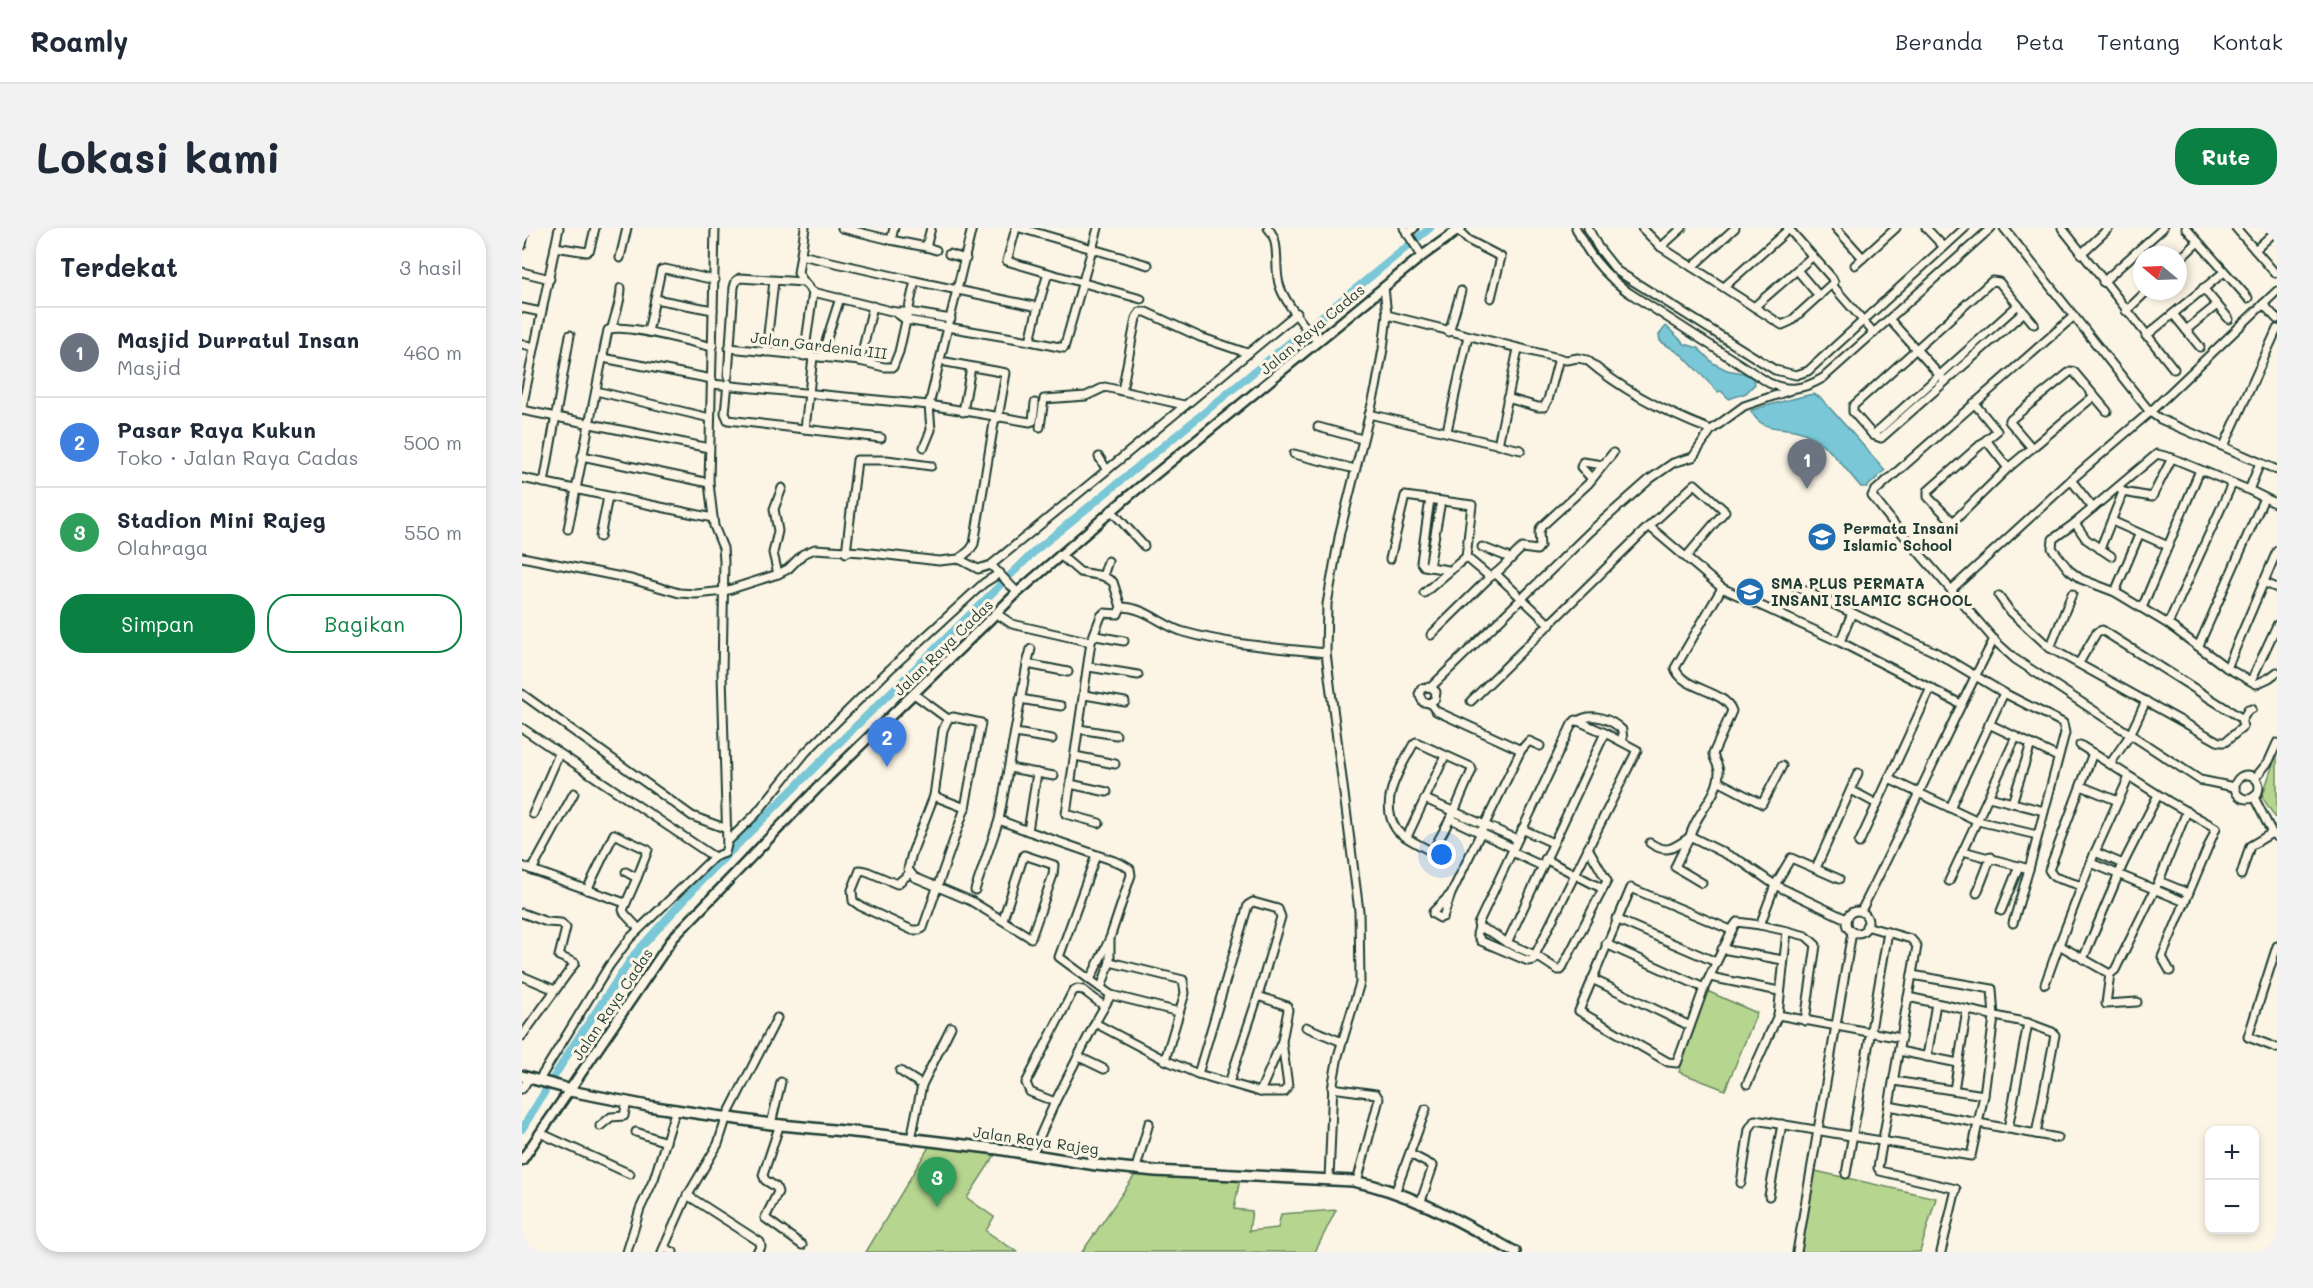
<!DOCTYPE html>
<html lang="id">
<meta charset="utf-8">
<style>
:root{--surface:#fff;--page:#f2f2f3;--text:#1f2937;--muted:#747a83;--line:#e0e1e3;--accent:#0b8043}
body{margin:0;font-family:Mali,sans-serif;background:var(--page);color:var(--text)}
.controls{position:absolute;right:18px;bottom:18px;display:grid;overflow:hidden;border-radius:12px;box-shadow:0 3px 9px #0003}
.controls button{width:54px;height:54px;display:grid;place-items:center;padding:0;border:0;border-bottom:2px solid var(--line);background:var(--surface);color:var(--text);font:30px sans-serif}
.compass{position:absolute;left:1611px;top:18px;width:54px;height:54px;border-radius:50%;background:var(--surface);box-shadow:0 3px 9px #0003;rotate:289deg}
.you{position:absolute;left:920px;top:627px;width:21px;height:21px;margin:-15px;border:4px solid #fff;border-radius:50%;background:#1a73e8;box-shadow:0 0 0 9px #1a73e833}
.badge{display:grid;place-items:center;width:39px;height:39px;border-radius:50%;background:var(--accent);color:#fff;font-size:20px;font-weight:700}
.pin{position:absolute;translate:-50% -50px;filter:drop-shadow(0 2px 3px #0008)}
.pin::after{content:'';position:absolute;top:32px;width:21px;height:18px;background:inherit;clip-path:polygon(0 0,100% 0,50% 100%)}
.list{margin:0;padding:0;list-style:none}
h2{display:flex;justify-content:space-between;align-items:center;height:78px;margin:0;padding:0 24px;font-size:26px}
h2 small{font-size:20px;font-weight:400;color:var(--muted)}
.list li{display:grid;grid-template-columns:39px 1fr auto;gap:18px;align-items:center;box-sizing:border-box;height:90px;padding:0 24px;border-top:2px solid var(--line)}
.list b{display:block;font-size:22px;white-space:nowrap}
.list p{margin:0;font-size:20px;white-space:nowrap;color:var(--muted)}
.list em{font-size:20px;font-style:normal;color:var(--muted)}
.actions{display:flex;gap:12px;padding:18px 24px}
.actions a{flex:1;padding:14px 0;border:2px solid var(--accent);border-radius:24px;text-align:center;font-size:21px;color:var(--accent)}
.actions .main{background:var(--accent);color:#fff}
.map{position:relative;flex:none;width:1755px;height:1024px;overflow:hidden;border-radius:24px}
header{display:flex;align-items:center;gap:36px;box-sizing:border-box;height:84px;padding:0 30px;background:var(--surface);border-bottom:2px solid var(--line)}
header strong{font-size:28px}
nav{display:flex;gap:33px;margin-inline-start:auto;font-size:21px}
.intro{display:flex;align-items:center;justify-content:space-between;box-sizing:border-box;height:144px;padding:0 36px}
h1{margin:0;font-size:42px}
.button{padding:15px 27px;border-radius:24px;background:var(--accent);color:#fff;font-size:21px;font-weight:700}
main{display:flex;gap:36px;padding:0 36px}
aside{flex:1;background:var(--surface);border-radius:24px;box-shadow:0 3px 9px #0003}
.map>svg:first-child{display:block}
.green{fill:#b6d58f;stroke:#6a8962;stroke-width:1.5}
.water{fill:#79c7d7;stroke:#559096;stroke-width:1.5}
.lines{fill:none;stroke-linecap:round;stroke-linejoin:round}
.canal{stroke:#79c7d7;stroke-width:8}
.minor-casing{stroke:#1f3d34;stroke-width:11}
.tertiary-casing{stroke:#1f3d34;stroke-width:13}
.secondary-casing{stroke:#1f3d34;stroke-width:14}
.minor{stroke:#fcf5e5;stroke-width:7}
.tertiary{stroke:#fcf5e5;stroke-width:8}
.secondary{stroke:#fcf5e5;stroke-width:9}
.labels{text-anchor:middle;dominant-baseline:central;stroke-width:6;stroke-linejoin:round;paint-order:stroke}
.street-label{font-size:15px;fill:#1f3d34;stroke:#fcf5e5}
.poi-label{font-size:15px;font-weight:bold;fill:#1f3d34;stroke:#fcf5e5;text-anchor:start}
</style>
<header>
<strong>Roamly</strong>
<nav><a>Beranda</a><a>Peta</a><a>Tentang</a><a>Kontak</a></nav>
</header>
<div class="intro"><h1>Lokasi kami</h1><a class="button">Rute</a></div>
<main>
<aside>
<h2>Terdekat<small>3 hasil</small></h2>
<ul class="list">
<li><span class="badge" style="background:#6b7280">1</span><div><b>Masjid Durratul Insan</b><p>Masjid</p></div><em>460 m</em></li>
<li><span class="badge" style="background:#3f7fe0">2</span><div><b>Pasar Raya Kukun</b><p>Toko · Jalan Raya Cadas</p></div><em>500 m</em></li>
<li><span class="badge" style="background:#2e9e5b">3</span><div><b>Stadion Mini Rajeg</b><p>Olahraga</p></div><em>550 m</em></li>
</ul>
<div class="actions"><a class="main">Simpan</a><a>Bagikan</a></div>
</aside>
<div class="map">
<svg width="1755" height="1024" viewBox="0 0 1755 1024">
<rect width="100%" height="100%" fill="#fcf5e5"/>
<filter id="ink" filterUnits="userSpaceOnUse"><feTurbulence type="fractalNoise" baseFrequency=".0167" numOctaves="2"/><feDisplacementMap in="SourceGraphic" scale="12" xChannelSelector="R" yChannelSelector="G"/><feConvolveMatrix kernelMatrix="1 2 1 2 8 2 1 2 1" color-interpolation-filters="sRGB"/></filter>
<g filter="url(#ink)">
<g class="green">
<path d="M1755,524V592L1740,569Z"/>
<path d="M1185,763L1235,785L1203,862L1157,844Z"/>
<path d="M408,917L473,927L445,970L472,989L464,1003L495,1024H344Z"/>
<path d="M617,941L718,951L712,981L730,983L727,1003L756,1000L759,986L814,982L793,1024H560Z"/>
<path d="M1289,942L1414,970L1398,1024H1278Z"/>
</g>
<g class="water">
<path d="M1144,98L1163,116L1176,120L1191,135L1205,142L1221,145L1231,150L1233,156L1224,165L1207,171L1199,163L1196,164L1160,127L1138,113L1137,107Z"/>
<path d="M1292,166L1299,170L1363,242L1345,259H1339C1323,241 1305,214 1282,205C1262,196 1241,207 1229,183C1234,180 1284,167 1292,166Z"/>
</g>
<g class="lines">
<path class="canal" d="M0,901L49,821L112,727L178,654L327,505L514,322L908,0"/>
<g class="minor-casing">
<g id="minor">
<path d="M320,0L369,12"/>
<path d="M372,0L369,12L404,19"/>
<path d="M409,0L404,19L414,22"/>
<path d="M494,0L485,33L526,45"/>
<path d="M498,0L626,37"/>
<path d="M746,0C760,16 751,41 758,59C763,74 785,102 796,114"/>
<path d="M882,0L900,28"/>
<path d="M1054,0C1065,26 1083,47 1106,64L1247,155C1267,164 1282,161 1301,150L1469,0"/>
<path d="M1066,0L1076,19L1095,43L1253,142L1274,147L1286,143L1443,0"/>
<path d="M1120,0L1139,19L1260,97L1269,93L1312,54L1310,50L1266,0"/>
<path d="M1314,0L1341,30"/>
<path d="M1404,0L1422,19"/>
<path d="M1482,0L1628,184L1755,63"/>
<path d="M1540,0L1652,141"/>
<path d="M1664,0L1726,70"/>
<path d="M1714,0L1753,45"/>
<path d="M936,2L946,12L979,29L969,70"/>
<path d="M885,6L892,0"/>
<path d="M0,17L3,0"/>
<path d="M33,19L65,24L68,21L73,0"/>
<path d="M1139,19L1160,0"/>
<path d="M1733,22L1755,2"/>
<path d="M427,26L444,31"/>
<path d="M1559,26L1587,0"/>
<path d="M279,27L393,53"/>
<path d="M98,30L105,0"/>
<path d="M1656,33L1676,14"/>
<path d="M1333,37L1374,0"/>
<path d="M1170,39L1213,0"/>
<path d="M1275,42L1297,68"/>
<path d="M0,44L28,51"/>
<path d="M282,54L276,45L283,0"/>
<path d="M1581,54L1641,0"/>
<path d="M1310,57L1352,105"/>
<path d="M1202,59L1267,1"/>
<path d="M1681,60L1707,91"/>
<path d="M291,64L373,84H387L429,91"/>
<path d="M133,71L191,82"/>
<path d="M1741,76L1755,91"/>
<path d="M516,79L526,45L619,71"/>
<path d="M1232,79L1291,28"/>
<path d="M0,80L19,84"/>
<path d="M1604,83L1625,63"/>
<path d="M373,84L384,92L508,113"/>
<path d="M1502,84L1359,210L1351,207L1331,184V178L1470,53L1477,54L1512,96"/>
<path d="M1651,86L1678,119"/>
<path d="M865,87L1044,132L1056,130L1065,132C1101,163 1145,185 1189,202"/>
<path d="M1552,88L1352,264L1350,268L1373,297L1474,414L1493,431L1678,552L1712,559"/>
<path d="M1368,92L1420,150"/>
<path d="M90,100C93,86 99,74 99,60"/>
<path d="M1664,102L1695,77"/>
<path d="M126,104L139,42L143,41L193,52"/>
<path d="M927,104L939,63"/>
<path d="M1624,108L1702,44"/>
<path d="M0,116L12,119"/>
<path d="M207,120L338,133L362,139H371L377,124L393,53L516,79L508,113L542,120L576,0"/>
<path d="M244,124L252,53"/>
<path d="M299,129L318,70"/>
<path d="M81,130L190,151"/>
<path d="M338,133L351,78"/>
<path d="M424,134L484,145L476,190"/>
<path d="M206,148L212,59L214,53L218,50L282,54L291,64L282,128"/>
<path d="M206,155L203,185L206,192L359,210"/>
<path d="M190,156L407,177L450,0"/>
<path d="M74,163L188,190"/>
<path d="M600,163L614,90L618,84H624L678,109L725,125"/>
<path d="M985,170L1016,179H1022L1026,172L1037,130"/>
<path d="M1452,175L1475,203L1464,212L1486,240L1572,168"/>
<path d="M0,180L37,0"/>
<path d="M0,182L187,220"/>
<path d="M441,184L449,139"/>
<path d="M847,186L999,222"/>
<path d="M518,199L522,171L564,168L583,159L662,177"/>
<path d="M796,199L840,211"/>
<path d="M283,201L291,129"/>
<path d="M925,203L946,108"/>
<path d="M1351,207L1496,77"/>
<path d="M1464,212L1406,263V269L1431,294L1486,240"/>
<path d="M976,217L996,121"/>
<path d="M1702,218L1755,101"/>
<path d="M402,219L409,202L407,177L508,194L511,193L513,175"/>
<path d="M1510,220L1487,193L1549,143L1552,144L1585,183"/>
<path d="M772,226L833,241"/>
<path d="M60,228L187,255"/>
<path d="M1738,235L1727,262L1755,276"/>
<path d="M585,242L775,85"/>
<path d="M0,250L191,290"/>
<path d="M1070,251L1059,239L1061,234L1081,237"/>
<path d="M1549,252L1571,280"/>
<path d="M22,255L48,107"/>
<path d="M1727,262L1650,230L1635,226L1553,295L1531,311L1530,320L1547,342L1559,351L1593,364L1646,396L1705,440L1734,456L1747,450L1755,444"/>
<path d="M1601,264L1630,269L1650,230"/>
<path d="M908,271L899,334L902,338L926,342"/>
<path d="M589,282L622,318"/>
<path d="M1590,293L1646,318"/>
<path d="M1553,295L1564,311L1589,328"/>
<path d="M1128,299L1200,360L1153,440C1160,462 1204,462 1210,483L1191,526C1192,532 1197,537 1197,544C1197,568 1173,586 1168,608L1220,634L1253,657L1324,691"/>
<path d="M46,301L86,102C101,94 171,115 191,119"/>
<path d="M78,309L86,269"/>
<path d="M960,319L988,330"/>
<path d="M1578,321L1601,264L1598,261"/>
<path d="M324,325L335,232H365L409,238"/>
<path d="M538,327L558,344L581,348L591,354L599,379C624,379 640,398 662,404C708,417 757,420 804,425"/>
<path d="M0,329L109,351L157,365L174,366L203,363L256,346L266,341L281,326L293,321L340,324L417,333L437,331L456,341L469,337L585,242L577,229"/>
<path d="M944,329L968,349"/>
<path d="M437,331L448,322L452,316L473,189"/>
<path d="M868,331L883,268L950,277L944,329L902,365"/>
<path d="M469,337L493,362"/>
<path d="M907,339L919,273"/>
<path d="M256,346L251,325L256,303L252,281L260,260"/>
<path d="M974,346L1028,397"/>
<path d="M581,348L586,333"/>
<path d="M1741,354L1755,360"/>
<path d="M1273,358L1415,425L1482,465L1541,495L1543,505L1507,641L1441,623"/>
<path d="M1200,360L1318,414L1439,476"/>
<path d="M1430,361L1549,252L1628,184L1638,191L1755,242"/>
<path d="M1593,364L1617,307"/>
<path d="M1477,368L1487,382L1528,420L1697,514H1703L1721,499L1719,490L1580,402L1575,404L1557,435"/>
<path d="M1620,380L1678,242"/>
<path d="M476,383L475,386L490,396L569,414L544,586L577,595"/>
<path d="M1646,396L1710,256"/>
<path d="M909,407L968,349C980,343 989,329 1000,320L1015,322L1018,318L1017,305L1019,299L1066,256L1091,225"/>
<path d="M574,408L602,413"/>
<path d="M569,414L579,388L582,385L596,386L599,379"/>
<path d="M1318,414L1330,385"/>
<path d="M1677,417L1742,270"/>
<path d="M1528,420L1550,366"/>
<path d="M505,436L509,421"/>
<path d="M567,439L616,447"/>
<path d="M1705,440L1755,323"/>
<path d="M1729,453L1755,397"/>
<path d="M909,459L914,464L913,471L908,475L901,474L897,466L900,460L909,459L1069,303L1128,251L1151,235L1171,229L1189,202L1222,178L1269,162"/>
<path d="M0,466L170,588L205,601"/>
<path d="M392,466L426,491"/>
<path d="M563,467L603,474"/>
<path d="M498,471L539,478"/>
<path d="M949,473L1123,302L1173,256L1203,283L1164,329"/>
<path d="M908,475L914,483L999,522"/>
<path d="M1054,492L1083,505L985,715L972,706L957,699L956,696L1050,496Z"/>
<path d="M1720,492L1726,482L1730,481"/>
<path d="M1056,493C1070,484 1089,491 1100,502L1101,514"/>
<path d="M1467,496L1536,529"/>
<path d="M0,500L192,629"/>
<path d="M557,501L594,507"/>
<path d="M493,505L530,511"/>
<path d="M894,514L949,539L950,542L932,584L910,624C902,619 878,608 874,601C856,573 878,541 891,517Z"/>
<path d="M1558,517L1646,573L1694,600L1640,729L1648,743"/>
<path d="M553,528L593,536"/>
<path d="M1588,536L1608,507L1624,473"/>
<path d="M487,540L515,545L506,603L598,635L608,641L609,647L588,710L568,752"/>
<path d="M515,545L532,548"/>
<circle cx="1725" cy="559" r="12"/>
<path d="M1733,550L1747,533L1755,515"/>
<path d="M1367,551L1456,593L1515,607"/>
<path d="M1196,553L1240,576L1260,538"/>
<path d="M548,556L585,564"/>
<path d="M1559,558L1596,573"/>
<path d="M1329,562L1355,576"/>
<path d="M1467,569L1522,583"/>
<path d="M1732,569L1750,605L1755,609"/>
<path d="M903,571L995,611"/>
<path d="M1490,575L1509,516"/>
<path d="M443,580L412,568L390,625L386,641L392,649L449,673L509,710L531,647L532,637L502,627L481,691"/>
<path d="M1428,580L1482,465"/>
<path d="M1665,583L1637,653L1666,665"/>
<path d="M11,586L37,526"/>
<path d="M929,591L991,620"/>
<path d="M477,592L506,603"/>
<path d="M1000,601L1031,615"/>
<path d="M1168,608L1153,639L1180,655"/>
<path d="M885,609L923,528"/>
<path d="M205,614L233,587L284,524L367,442L462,355L478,345"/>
<path d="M1128,615C1146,627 1152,619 1168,609"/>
<path d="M1337,615L1409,460"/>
<path d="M990,624L1020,638"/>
<path d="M1573,624L1601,636"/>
<path d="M574,627L537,729L579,760"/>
<path d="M1023,631L1081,661"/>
<path d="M1569,635L1663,674"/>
<path d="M0,638L10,642L52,565"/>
<path d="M1294,640L1336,545"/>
<path d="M10,642L103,675"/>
<path d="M104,644L115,650L101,682L103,686L117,701"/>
<path d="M388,645L375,656L344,643L338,642L330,662L331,673L338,678L390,702H397L401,700L443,580L459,495L431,489L426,491L421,502L412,568"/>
<path d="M1719,647L1728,618L1750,605"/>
<path d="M1317,651L1269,630L1253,657L1238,697L1265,703L1256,787L1379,810"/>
<path d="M1427,653L1494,509"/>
<path d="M1560,658L1532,649L1527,642L1571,525"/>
<path d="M65,662L92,606L126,622L115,650"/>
<path d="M453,662L477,592L505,436L546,444"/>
<path d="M1455,665L1469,629"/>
<path d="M929,666L911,684V686L918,690L921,689L929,666L999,522L1007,513L1018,518"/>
<path d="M1339,683C1385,593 1426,501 1472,411"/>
<path d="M1479,683L1497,638"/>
<circle cx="1335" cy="694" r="11"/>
<path d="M0,685L25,694L39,695L44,700L37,728L53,735L0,808"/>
<path d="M1094,691L1194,734"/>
<path d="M1491,695L1507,641"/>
<path d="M1344,698L1389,711L1395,718L1356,940L1358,943L1434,961L1419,1024"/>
<path d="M957,699L955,706L959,713L1006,733L1012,732L1014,728"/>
<path d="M1209,702L1109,660L1057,783L1146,834L1155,835L1182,760L1212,698L1215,694L1238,697"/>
<path d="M1265,703L1284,708L1294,717L1283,793"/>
<path d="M985,715L1013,727L1036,742H1039L1085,653L1066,620"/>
<path d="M1084,716L1182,760"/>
<path d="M1755,718L1726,809L1755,820"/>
<path d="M1200,721L1261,732"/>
<path d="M1013,727L1115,522L1083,505"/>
<path d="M1561,731L1601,636L1636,567"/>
<path d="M588,734L661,752L663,765L643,832"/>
<path d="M1588,746L1537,717L1573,624L1607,549"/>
<path d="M0,748L33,762"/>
<path d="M1188,749L1257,763"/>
<path d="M1070,751L1168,798"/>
<path d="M1523,756L1537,717"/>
<path d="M589,767L657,784"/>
<path d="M1386,769L1506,795L1486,901"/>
<path d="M1615,774L1584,776L1588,746L1593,742L1637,653"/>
<path d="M573,795L589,767L579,760L588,734V710"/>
<path d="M784,799L820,814"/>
<path d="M1377,823L1436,835"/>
<path d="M557,829L582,841"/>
<path d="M1405,829L1414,775"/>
<path d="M378,843L400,857"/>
<path d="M676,846L726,677L731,674L756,681L759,689L736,768L707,855"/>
<path d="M17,852L87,738L108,710L192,629L203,625L205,617L200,446L202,333L201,320L192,298L187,255L193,0"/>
<path d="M1372,853L1462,867"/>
<path d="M1225,856L1256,787"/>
<path d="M810,860L854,866L857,871L835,954"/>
<path d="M0,861L7,850"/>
<path d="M1432,862L1445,782"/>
<path d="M738,864H762L766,858L760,814"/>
<path d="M533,874L508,864L504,855L551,763L555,761L561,762L582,778"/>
<path d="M1367,878L1514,906L1533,807L1530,804L1506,795"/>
<path d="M249,896L259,854"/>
<path d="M258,896L241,947L243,952L254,959L256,964L243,990L280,1017"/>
<path d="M78,898L89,889L102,888L105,873"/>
<path d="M114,904L144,914"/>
<path d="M18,905L108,946"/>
<path d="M1514,906L1536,910"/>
<path d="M389,911L400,857L429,799"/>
<path d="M510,926L533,874L573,795L643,832L676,846L738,864L760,813L766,782L765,778L736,768"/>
<path d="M888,926L911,938L898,976"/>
<path d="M614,940L627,895"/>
<path d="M1324,946L1366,704"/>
<path d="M807,951L811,855L816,828L838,755L837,683L804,425L805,376L818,304L854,160L861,121L865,87L862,59"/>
<path d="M1219,955L1227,901L1233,892L1449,928L1462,867L1472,789L1470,761L1390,747"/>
<path d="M873,965L904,881"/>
<path d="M165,967L238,1014L239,1019L235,1024"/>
<path d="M1247,968L1260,896"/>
<path d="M142,1020L151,1024"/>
<path d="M105,1024L118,981L132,951L154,881"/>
<path d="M140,1024L163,972L196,916L205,888L255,790"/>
<path d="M1275,1024L1330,704"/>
</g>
</g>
<g class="tertiary-casing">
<path id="tertiary" d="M0,932L151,710L306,549L496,364L608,267L900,28L939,0"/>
</g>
<g class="secondary-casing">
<path id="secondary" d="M0,848L40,859L48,863L126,878L249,896L342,905L476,921L574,937L633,943L831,953C889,964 942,996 993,1024"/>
</g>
<use href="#minor" class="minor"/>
<use href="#tertiary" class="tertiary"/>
<use href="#secondary" class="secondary"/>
</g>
</g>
<defs>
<g id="school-disc" transform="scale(1.5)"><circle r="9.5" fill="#1f6fb2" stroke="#fcf5e5"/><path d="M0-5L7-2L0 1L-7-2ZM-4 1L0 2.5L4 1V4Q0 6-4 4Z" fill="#fff"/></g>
</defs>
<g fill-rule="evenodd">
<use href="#school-disc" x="1300" y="309"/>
<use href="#school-disc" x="1228" y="364"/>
</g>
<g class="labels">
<g class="street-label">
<text transform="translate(790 101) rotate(-40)">Jalan Raya Cadas</text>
<text transform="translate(297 117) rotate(7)">Jalan Gardenia III</text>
<text transform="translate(421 419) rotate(-44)">Jalan Raya Cadas</text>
<text transform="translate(90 776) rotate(-56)">Jalan Raya Cadas</text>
<text transform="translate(514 912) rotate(8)">Jalan Raya Rajeg</text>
</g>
<g class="poi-label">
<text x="1321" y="300">Permata Insani<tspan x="1321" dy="17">Islamic School</tspan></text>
<text x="1249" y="355">SMA PLUS PERMATA<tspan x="1249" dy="17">INSANI ISLAMIC SCHOOL</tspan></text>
</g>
</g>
</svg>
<div class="controls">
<button>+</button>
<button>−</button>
</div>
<svg class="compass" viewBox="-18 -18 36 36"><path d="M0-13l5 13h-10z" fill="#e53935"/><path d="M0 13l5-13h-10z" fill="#747a83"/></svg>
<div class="you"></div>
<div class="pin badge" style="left:1285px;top:261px;background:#6b7280">1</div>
<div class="pin badge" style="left:365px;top:539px;background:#3f7fe0">2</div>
<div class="pin badge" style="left:415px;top:979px;background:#2e9e5b">3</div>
</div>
</main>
